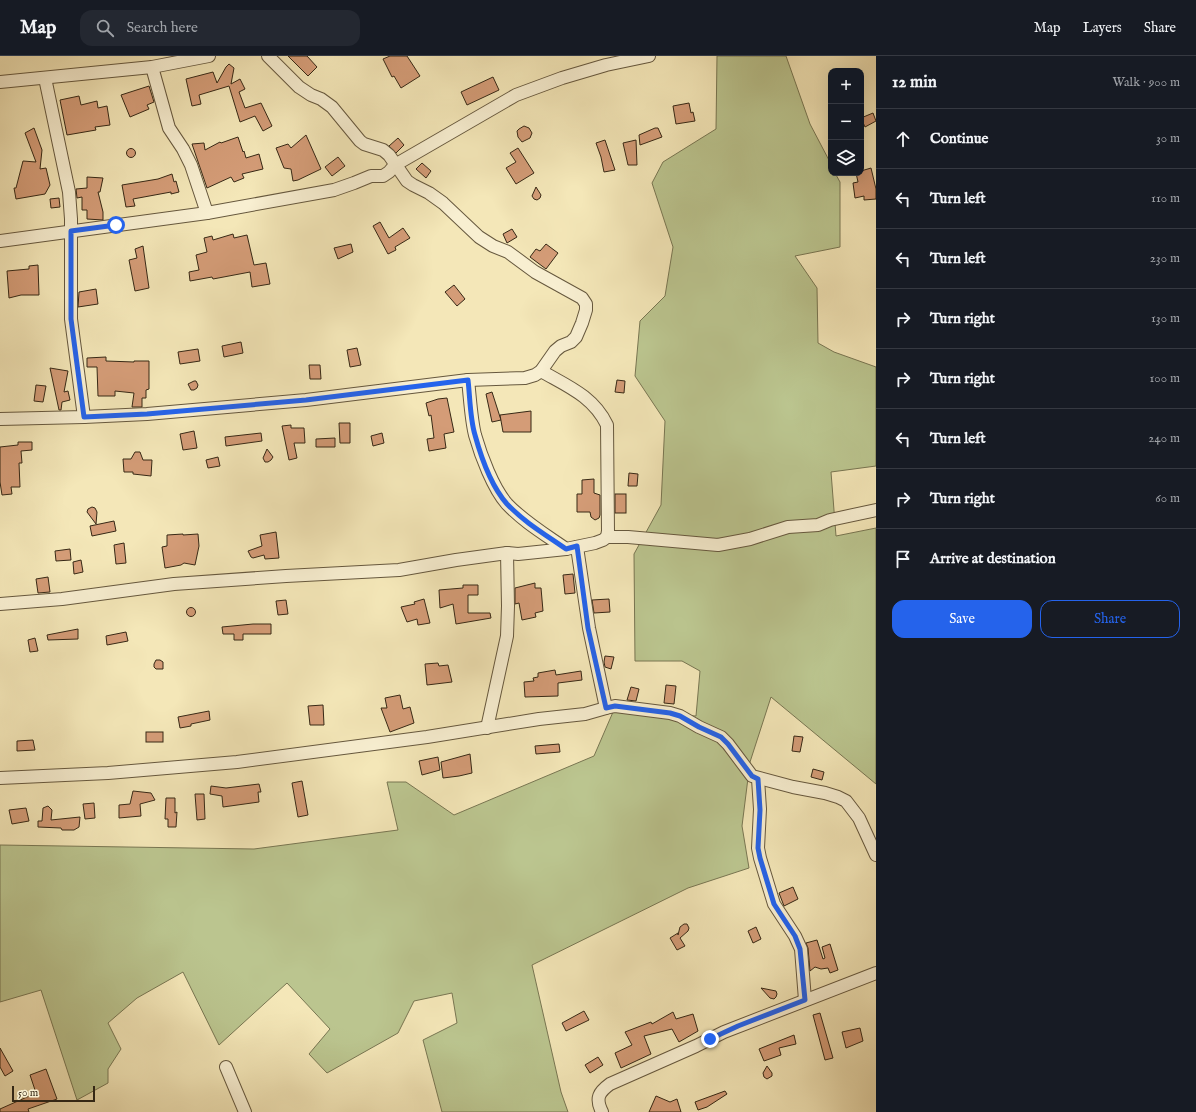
<!DOCTYPE html>
<meta charset="utf-8">
<style>
:root{--surface:#171b24;--page:#242831;--text:#f1f3f6;--muted:#9ea1a6;--line:#363941;--accent:#2563eb}
body{margin:0;font-family:"IM FELL English",serif;background:var(--page);color:var(--text)}
.controls{position:absolute;right:12px;top:12px;display:grid;overflow:hidden;border-radius:8px;box-shadow:0 4px 16px #0002}
.controls button{width:36px;height:36px;display:grid;place-items:center;padding:0;border:0;border-bottom:1px solid var(--line);background:var(--surface);color:var(--text);font:20px sans-serif}
.scale{position:absolute;left:12px;bottom:10px;width:83px;box-sizing:border-box;padding-left:4px;border:2px solid #362815;border-top:0;font-size:11px;line-height:14px;white-space:nowrap;color:#362815;-webkit-text-stroke:3px #f8efd1;paint-order:stroke}
.stop{position:absolute;width:12px;height:12px;margin:-9px;border:3px solid #2563eb;border-radius:50%;background:#fff}
.stop.end{background:#2563eb;border-color:#fff;box-shadow:0 1px 4px #0008}
.list{margin:0;padding:0;list-style:none}
h2{display:flex;justify-content:space-between;align-items:center;height:52px;margin:0;padding:0 16px;font-size:17px}
h2 small{font-size:13px;font-weight:400;color:var(--muted)}
.list li{display:grid;grid-template-columns:26px 1fr auto;gap:12px;align-items:center;box-sizing:border-box;height:60px;padding:0 16px;border-top:1px solid var(--line)}
.list b{display:block;font-size:15px;white-space:nowrap}
.list em{font-size:13px;font-style:normal;color:var(--muted)}
.actions{display:flex;gap:8px;padding:12px 16px}
.actions a{flex:1;padding:9px 0;border:1px solid var(--accent);border-radius:12px;text-align:center;font-size:14px;color:var(--accent)}
.actions .main{background:var(--accent);color:#fff}
.icon{flex:none;width:22px;height:22px;fill:none;stroke:currentColor;stroke-width:2;stroke-linecap:round;stroke-linejoin:round}
.map{position:relative;flex:none;width:876px;height:1056px;overflow:hidden}
header{display:flex;align-items:center;gap:24px;box-sizing:border-box;height:56px;padding:0 20px;background:var(--surface);border-bottom:1px solid var(--line)}
header strong{font-size:19px}
nav{display:flex;gap:22px;margin-inline-start:auto;font-size:14px}
.search{width:280px;height:36px;background:var(--page);display:flex;align-items:center;gap:10px;box-sizing:border-box;padding:0 14px;border-radius:12px;color:var(--muted);font-size:15px}
main{display:flex}
aside{flex:1;background:var(--surface)}
.map>svg:first-child{display:block}
.green{fill:#bbc58f;stroke:#787652}
.building{fill:#d49c77;stroke:#362815}
.lines{fill:none;stroke-linecap:round;stroke-linejoin:round}
.minor-casing{stroke:#66583e;stroke-width:14}
.minor{stroke:#f8efd1;stroke-width:12}
.route{stroke:#2563eb;stroke-width:5}
</style>
<header>
<strong>Map</strong>
<div class="search"><svg class="icon" aria-label="search" viewBox="0 0 24 24"><circle cx="10" cy="10" r="6"/><path d="M15 15l6 6"/></svg>Search here</div>
<nav><a>Map</a><a>Layers</a><a>Share</a></nav>
</header>
<main>
<div class="map">
<svg width="876" height="1056" viewBox="0 0 876 1056">
<rect width="100%" height="100%" fill="#f4e7b8"/>
<filter id="stains"><feTurbulence type="fractalNoise" baseFrequency=".005" numOctaves="4"/><feColorMatrix values="0 0 0 0 .2 0 0 0 0 .09 0 0 0 0 .02 0 0 0 .5 -.17"/></filter>
<radialGradient id="worn" r=".72"><stop offset=".6" stop-color="#630" stop-opacity="0"/><stop offset="1" stop-color="#630" stop-opacity=".3"/></radialGradient>
<path class="green" d="M717,0H786L810,68L831,108V117H835L840,126V191L795,200L817,232L818,287L834,296L876,311V410L831,416L836,480L876,472V728L771,641L750,706L742,770L749,812L688,832L532,909L561,1036L568,1056H442L423,984L457,967L452,937L414,945L398,977L327,1017L309,998L330,973L287,927L219,989L183,916L137,942L108,967L121,993L108,1013V1027L77,1044L41,934L0,946V789L254,793L398,774L387,726H406L454,759L594,700L613,656L696,660L700,615L682,605H635L634,498L661,449L665,365L635,320L640,265L665,240L673,191L652,127L663,106L716,73Z"/>
<g class="building">
<path d="M288,0H307L317,11L308,20Z"/>
<path d="M390,0H407L420,20L401,32L394,20L392,21L383,3Z"/>
<path d="M229,8L234,12L231,28L240,23L245,33L239,36L245,52L261,47L272,70L263,75L255,60L240,66L229,30L199,39L201,48L192,50L186,23L213,16L217,27L226,11Z"/>
<path d="M493,21L499,34L467,49L461,36Z"/>
<path d="M149,30L154,46L147,49L149,53L130,61L121,39Z"/>
<path d="M79,40L81,49L97,45L98,52L107,50L110,69L95,71L96,74L67,79L60,44Z"/>
<path d="M689,47L691,57L693,56L695,65L676,68L673,50Z"/>
<path d="M873,57L876,65L865,71L861,62Z"/>
<path d="M524,70L529,72L532,77L530,82L522,86L518,81L517,75L519,73Z"/>
<path d="M34,72L42,94L40,113L46,112L50,129L45,138L16,143L14,132H16L23,105L36,106L25,77Z"/>
<path d="M655,72H658L662,81L640,89L639,79Z"/>
<path d="M306,79L321,113L298,124L293,125L291,113L284,112L276,92L288,88L291,92Z"/>
<path d="M238,81L243,96L244,95L246,102L259,98L263,113L242,118L244,122L234,126L231,121L207,132L192,88L204,87L205,94L220,86L221,87Z"/>
<path d="M398,82L404,89L396,97L389,90Z"/>
<path d="M605,84L615,114L604,116L601,101L596,87Z"/>
<path d="M636,84L637,109H628L623,87Z"/>
<path d="M518,92L534,117L516,128L506,112L516,106L510,97Z"/>
<circle cx="131" cy="97" r="4.5"/>
<path d="M338,101L345,110L332,120L325,111Z"/>
<path d="M422,107L431,115L426,122L416,113Z"/>
<path d="M871,112L876,133V143L864,144V140L855,142L853,127L858,126L856,117H861V115Z"/>
<path d="M172,118L174,126L176,125L179,136L171,138V136L133,143L135,150L126,151L122,129L158,123Z"/>
<path d="M87,121L103,122L100,136H98L103,156V164L87,163V154H82V141L77,142L76,133L87,132Z"/>
<path d="M536,131L541,139L540,142L537,144L534,143L532,140Z"/>
<path d="M59,142L60,151L51,152L50,143Z"/>
<path d="M380,166L389,182L403,172L410,182L395,191L396,194L388,198L373,170Z"/>
<path d="M512,173L517,181L507,187L503,178Z"/>
<path d="M233,178L234,182L247,179L254,209L266,207L270,228L252,231L250,216L213,223L212,221L190,225L189,216L199,214L196,199L207,196L204,182L212,180L213,184Z"/>
<path d="M351,188L353,196L338,203L334,192Z"/>
<path d="M546,188L558,197L546,213L530,201L536,193L540,195Z"/>
<path d="M143,190L149,232L135,235L129,204L137,202L135,193Z"/>
<path d="M38,209L39,239H21L9,242L7,215L29,213V210Z"/>
<path d="M454,229L465,243L457,250L445,236Z"/>
<path d="M96,233L98,248L78,251L79,236Z"/>
<path d="M241,286L243,297L224,301L222,290Z"/>
<path d="M357,292L361,309L350,311L347,294Z"/>
<path d="M198,293L200,305L180,308L178,296Z"/>
<path d="M106,301V305L134,306V305H149V333L146,334V342H142V351H132L134,337L115,335V340H98L97,311H87V302Z"/>
<path d="M309,309H320L321,323H310Z"/>
<path d="M50,312L68,315L64,336L68,335L70,344L62,346L61,354H59Z"/>
<path d="M617,324L625,325L624,337L615,336Z"/>
<path d="M194,325H196L198,329L197,332L194,334H191L188,328Z"/>
<path d="M36,329L46,330L43,346L34,345Z"/>
<path d="M492,336L501,364L492,366L486,338Z"/>
<path d="M447,342L454,376L444,378L446,392L429,395L427,383L434,382L431,359L429,360L426,347L438,343Z"/>
<path d="M531,355V376H503L500,359Z"/>
<path d="M339,367H350V387H340Z"/>
<path d="M291,369V372H304L305,387H294L297,402L289,404L282,370Z"/>
<path d="M194,375L197,392L183,394L180,378Z"/>
<path d="M261,377L262,385L226,390L225,381Z"/>
<path d="M382,377L384,387L373,390L371,380Z"/>
<path d="M335,382V391H316V383Z"/>
<path d="M18,386H32V394L21,395L22,407H19L20,431H11L12,438L2,439L0,426V391L18,389Z"/>
<path d="M267,393L273,401L271,404L268,406H265L263,402Z"/>
<path d="M135,396H140L143,404H152L151,420L133,418V416H124L123,403H131Z"/>
<path d="M218,401L220,410L208,412L206,404Z"/>
<path d="M629,417L638,418L637,430H628Z"/>
<path d="M594,423V437L600,439V459L599,462L595,464L591,461L590,456H577V438H582V424Z"/>
<rect x="615" y="438" width="11" height="19"/>
<path d="M92,451L95,452L97,456L96,468L87,456L88,453Z"/>
<path d="M114,465L116,475L92,480L90,470Z"/>
<path d="M276,476L279,502L265,503L264,499L253,502L251,501L248,495L262,490L260,479Z"/>
<path d="M183,478V479L198,478L199,490L195,509L184,507L181,509L165,512L162,491L167,490V479Z"/>
<path d="M124,487L126,507L116,508L114,489Z"/>
<path d="M70,493L71,504L56,505L55,495Z"/>
<path d="M81,504L83,516L74,518L73,506Z"/>
<path d="M573,518L575,537L565,538L563,519Z"/>
<path d="M48,521L50,536L38,537L36,523Z"/>
<path d="M535,527V532H541L543,555L535,557L536,561L522,564L519,547L515,548V532Z"/>
<path d="M463,529H478V539H468V557H490L491,562L456,568L453,548L440,552L439,534L463,532Z"/>
<path d="M424,543L430,567L418,569L417,563L407,566L401,551L415,548L414,546Z"/>
<path d="M609,543L610,556L594,557L592,544Z"/>
<path d="M286,544L288,558L278,559L276,545Z"/>
<circle cx="191" cy="556" r="4.5"/>
<path d="M253,568H271V578H243V584H234V578H223L222,571Z"/>
<path d="M78,573V583L48,584L47,579Z"/>
<path d="M126,576L128,585L107,589L106,580Z"/>
<path d="M35,582L38,595L30,596L28,584Z"/>
<path d="M605,600L614,601L611,613L605,611L604,606Z"/>
<path d="M156,604H160L163,606V613H156L154,611V608Z"/>
<path d="M438,607L439,610L448,609L452,626L427,629L425,608Z"/>
<path d="M555,614L556,619L581,615L582,624L558,627V640L525,641L524,626L534,625L533,622L538,621V617Z"/>
<path d="M666,629L676,630L674,648L664,647Z"/>
<path d="M631,631L639,633L636,645L627,644Z"/>
<path d="M400,639L403,653L410,651L414,667L390,676L381,652H387L385,642Z"/>
<path d="M323,649L324,669H310L308,650Z"/>
<path d="M209,655L210,664L191,668V670L180,672L178,661Z"/>
<rect x="146" y="676" width="17" height="10"/>
<path d="M794,680L803,681L800,696L792,695Z"/>
<path d="M33,684L35,694L17,695V685Z"/>
<path d="M559,688L560,696L536,698L535,690Z"/>
<path d="M470,698L472,717L459,720L443,722L441,706Z"/>
<path d="M438,701L440,714L422,719L419,705Z"/>
<path d="M813,713L824,716L822,724L811,721Z"/>
<path d="M302,725L308,759L298,761L292,727Z"/>
<path d="M259,728L261,736H258L259,746L223,751L222,740L210,738L211,730L226,732Z"/>
<path d="M133,735L151,737L155,744L140,748L141,760L119,762V749L130,748Z"/>
<path d="M195,738H204L205,763L197,764Z"/>
<path d="M166,742H175V757L177,756L176,771H168V763H165Z"/>
<path d="M94,747L95,762L85,763L83,748Z"/>
<path d="M48,750L52,754L51,764L80,761L79,771L74,774H62L61,772L38,771V765H42L43,752Z"/>
<path d="M26,752L29,765L12,768L9,754Z"/>
<path d="M793,831L798,843L784,850L779,837Z"/>
<path d="M684,868H687L689,872L688,875L680,882L685,890L677,894L670,882L678,877V879L680,871Z"/>
<path d="M756,871L761,883L753,887L748,875Z"/>
<path d="M817,884L823,903L825,902L822,891L830,888L838,914L830,917L828,912L821,913L815,911L810,915L808,892L806,887Z"/>
<path d="M761,932L776,935L777,938L776,941L774,943L770,942Z"/>
<path d="M584,955L589,964L566,975L562,967Z"/>
<path d="M673,956L676,963L693,958L698,975L679,986L672,973L644,980L651,998L621,1012L615,997L632,989L625,976L651,966L652,968Z"/>
<path d="M820,957L833,1002L825,1004L813,959Z"/>
<path d="M860,972L863,985L846,992L842,976Z"/>
<path d="M794,979L796,988L779,992L781,999L764,1005L759,993Z"/>
<path d="M0,992L13,1015L5,1020L0,1011Z"/>
<path d="M598,1001L603,1009L590,1017L585,1009Z"/>
<path d="M767,1010L772,1017V1020L767,1023L764,1021L763,1017Z"/>
<path d="M46,1013L57,1043L28,1053L29,1056H0V1053L36,1037L30,1019Z"/>
<path d="M725,1035L727,1038L707,1051L698,1054L695,1046Z"/>
<path d="M656,1040L670,1046L677,1043L681,1056H649Z"/>
</g>
<g class="lines">
<g class="minor-casing">
<g id="minor">
<path d="M152,11L169,72L183,93L191,109L207,157"/>
<path d="M45,22L69,136L71,163V263L84,361"/>
<path d="M0,26L152,11L209,0"/>
<path d="M0,185L207,157L334,134L354,127L371,120H383L389,116L395,109L516,39L562,22L606,9L649,0"/>
<path d="M541,315C567,330 593,340 607,369L608,475L607,481"/>
<path d="M468,324C470,341 471,363 475,379C481,400 493,432 507,448C524,466 546,479 566,493"/>
<path d="M0,363L84,361L147,358L306,344L468,324L525,322L535,319L541,315L555,295L561,290L571,286L576,281L582,267L586,254V248L582,242L535,216L508,196L493,190L479,181L443,147L429,137L413,129L407,125L389,99L383,94L364,88L360,85L332,51L321,43L311,39L299,31L268,0"/>
<path d="M577,491L589,572L606,652"/>
<path d="M0,548L62,543L174,528L286,520L399,514L456,504L507,497L518,498L566,493L595,487L603,484L607,481H628L718,489L750,483L788,471L818,469L830,464L876,454"/>
<path d="M487,672L507,580L508,550L507,497"/>
<path d="M0,722L108,717L237,706L427,681L539,663L585,658L606,652L615,650L670,657L680,660L699,671L721,681L728,688L752,720L793,731L825,737L838,741L846,745L859,762L876,799"/>
<path d="M758,723L760,753L758,792L760,802L774,848L795,880L801,893L805,944"/>
<path d="M226,1011L245,1056"/>
<path d="M602,1056C595,1042 599,1036 610,1028L696,990L724,976L876,917"/>
</g>
</g>
<use href="#minor" class="minor"/>
</g>
<g class="lines">
<path class="route" d="M116,169L71,175V263L84,361L147,358L306,344L468,324C470,341 470,363 475,379C481,401 492,431 507,448C524,466 546,479 566,493L577,490L588,572L606,652L615,650L670,657L680,660L699,671L721,681L728,688L752,720L758,723L760,754L758,792L760,802L774,848L795,880L800,893L805,944L738,970L710,983"/>
</g>
<rect width="100%" height="100%" filter="url(#stains)"/>
<rect width="100%" height="100%" fill="url(#worn)"/>
</svg>
<div class="controls">
<button>+</button>
<button>−</button>
<button><svg class="icon" aria-label="layers" viewBox="0 0 24 24"><path d="M12 4l9 5-9 5-9-5zM3 14l9 5 9-5"/></svg></button>
</div>
<div class="scale">50 m</div>
<div class="stop" style="left:116px;top:169px"></div>
<div class="stop end" style="left:710px;top:983px"></div>
</div>
<aside>
<h2>12 min<small>Walk · 900 m</small></h2>
<ul class="list">
<li><svg class="icon" aria-label="ahead" viewBox="0 0 24 24"><path d="M12 20V5M6 11l6-6 6 6"/></svg><div><b>Continue</b></div><em>30 m</em></li>
<li><svg class="icon" aria-label="left" viewBox="0 0 24 24"><path d="M17 20v-9H6M10 6l-5 5 5 5"/></svg><div><b>Turn left</b></div><em>110 m</em></li>
<li><svg class="icon" aria-label="left" viewBox="0 0 24 24"><path d="M17 20v-9H6M10 6l-5 5 5 5"/></svg><div><b>Turn left</b></div><em>230 m</em></li>
<li><svg class="icon" aria-label="right" viewBox="0 0 24 24"><path d="M7 20v-9h11M14 6l5 5-5 5"/></svg><div><b>Turn right</b></div><em>130 m</em></li>
<li><svg class="icon" aria-label="right" viewBox="0 0 24 24"><path d="M7 20v-9h11M14 6l5 5-5 5"/></svg><div><b>Turn right</b></div><em>100 m</em></li>
<li><svg class="icon" aria-label="left" viewBox="0 0 24 24"><path d="M17 20v-9H6M10 6l-5 5 5 5"/></svg><div><b>Turn left</b></div><em>240 m</em></li>
<li><svg class="icon" aria-label="right" viewBox="0 0 24 24"><path d="M7 20v-9h11M14 6l5 5-5 5"/></svg><div><b>Turn right</b></div><em>60 m</em></li>
<li><svg class="icon" aria-label="arrive" viewBox="0 0 24 24"><path d="M6 21V4h12l-3 4 3 4H6"/></svg><div><b>Arrive at destination</b></div></li>
</ul>
<div class="actions"><a class="main">Save</a><a>Share</a></div>
</aside>
</main>
